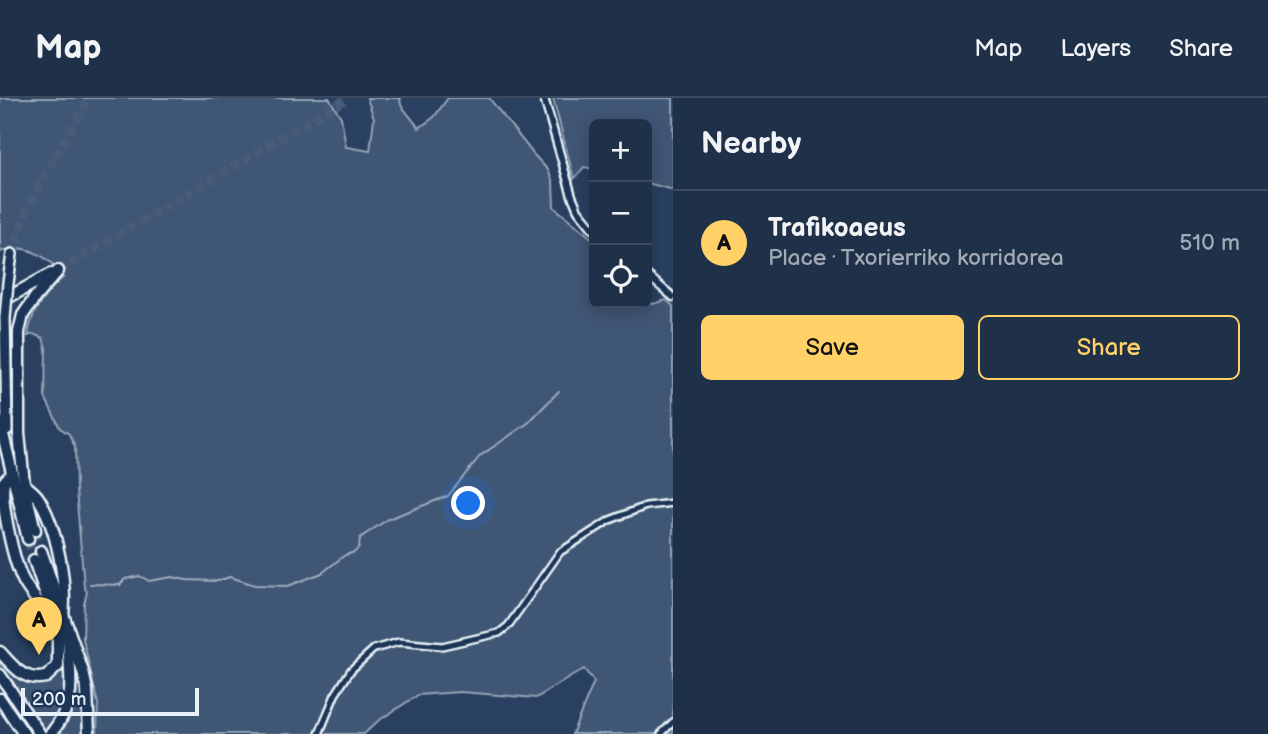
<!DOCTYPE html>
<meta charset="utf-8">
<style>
:root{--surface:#1f3049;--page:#273850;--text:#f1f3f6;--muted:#a1a9b4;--line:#3c4b61;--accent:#ffd166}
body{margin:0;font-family:"Balsamiq Sans",sans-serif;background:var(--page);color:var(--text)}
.controls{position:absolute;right:21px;top:21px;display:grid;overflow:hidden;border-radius:10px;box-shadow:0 4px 18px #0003}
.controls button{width:63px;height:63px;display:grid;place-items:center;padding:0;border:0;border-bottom:2px solid var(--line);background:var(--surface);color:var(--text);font:35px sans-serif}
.scale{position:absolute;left:21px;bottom:18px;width:178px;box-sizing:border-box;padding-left:7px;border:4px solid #e8f1f8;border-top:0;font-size:19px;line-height:24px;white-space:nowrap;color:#e8f1f8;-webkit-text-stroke:5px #1d3557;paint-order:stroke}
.you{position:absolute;left:469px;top:406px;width:24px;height:24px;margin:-18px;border:5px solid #fff;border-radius:50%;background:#1a73e8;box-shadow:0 0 0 10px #1a73e833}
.badge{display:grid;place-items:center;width:46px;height:46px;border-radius:50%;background:var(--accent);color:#111;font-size:23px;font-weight:700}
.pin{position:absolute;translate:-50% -58px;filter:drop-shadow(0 2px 4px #0008)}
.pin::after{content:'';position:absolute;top:37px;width:24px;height:21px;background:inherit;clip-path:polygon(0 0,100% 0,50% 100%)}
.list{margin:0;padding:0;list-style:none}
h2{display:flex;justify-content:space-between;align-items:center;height:91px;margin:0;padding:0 28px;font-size:30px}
h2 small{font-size:23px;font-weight:400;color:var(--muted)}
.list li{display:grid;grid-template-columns:46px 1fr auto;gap:21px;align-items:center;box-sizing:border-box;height:105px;padding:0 28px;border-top:2px solid var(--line)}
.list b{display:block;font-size:26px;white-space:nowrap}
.list p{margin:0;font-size:23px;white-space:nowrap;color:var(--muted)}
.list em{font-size:23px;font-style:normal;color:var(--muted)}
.actions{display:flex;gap:14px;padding:21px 28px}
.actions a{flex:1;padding:16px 0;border:2px solid var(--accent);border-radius:10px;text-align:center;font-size:24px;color:var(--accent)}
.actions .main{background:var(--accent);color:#111}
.icon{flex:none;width:38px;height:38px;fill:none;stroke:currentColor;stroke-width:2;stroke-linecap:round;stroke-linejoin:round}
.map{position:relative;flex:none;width:673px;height:636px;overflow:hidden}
header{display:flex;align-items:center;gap:42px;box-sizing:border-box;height:98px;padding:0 35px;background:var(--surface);border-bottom:2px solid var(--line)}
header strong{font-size:33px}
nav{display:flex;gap:38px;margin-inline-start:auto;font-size:24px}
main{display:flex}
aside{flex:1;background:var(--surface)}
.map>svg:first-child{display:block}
.green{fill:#415774;stroke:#94a4b6;stroke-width:2}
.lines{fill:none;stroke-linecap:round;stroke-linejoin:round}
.stream{stroke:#9dabbd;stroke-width:2}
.trunk-tunnel{stroke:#465b78;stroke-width:9;stroke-dasharray:9 4.5;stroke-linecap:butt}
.motorway-tunnel{stroke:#465b78;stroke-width:10;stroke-dasharray:10 5;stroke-linecap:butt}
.minor-casing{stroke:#e8f1f8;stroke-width:10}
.tertiary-casing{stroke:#e8f1f8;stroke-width:11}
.trunk-casing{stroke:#e8f1f8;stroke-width:14}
.motorway-casing{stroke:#e8f1f8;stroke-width:15}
.minor{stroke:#1d3557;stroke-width:5}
.tertiary{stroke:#1d3557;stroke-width:6}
.trunk{stroke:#1d3557;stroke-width:9}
.motorway{stroke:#1d3557;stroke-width:10}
.trunk-bridge-casing{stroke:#e8f1f8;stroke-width:14;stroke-linecap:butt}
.trunk-bridge{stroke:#1d3557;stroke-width:9}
</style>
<header>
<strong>Map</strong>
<nav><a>Map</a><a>Layers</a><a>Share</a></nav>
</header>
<main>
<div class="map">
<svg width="673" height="636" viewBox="0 0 673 636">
<rect width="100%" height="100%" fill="#294061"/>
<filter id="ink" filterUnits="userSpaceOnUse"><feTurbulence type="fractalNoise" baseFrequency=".0143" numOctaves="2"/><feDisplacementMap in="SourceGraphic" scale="14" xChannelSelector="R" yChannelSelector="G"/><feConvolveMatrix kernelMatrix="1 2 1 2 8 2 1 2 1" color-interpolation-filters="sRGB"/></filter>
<g filter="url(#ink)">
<g class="green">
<path d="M0,0H329L341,19L346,49L370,53L374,20L367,0H400L401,7L419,30L434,19L448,0H489L535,58L548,72L553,84L554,109L594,142V205L647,203L653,206L666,202L673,208V636H572L594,584L584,571L536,600L460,594L418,597L378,623L364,636H97L98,606L83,541L84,506L87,494L84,489L76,392L75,349L69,336L60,330L45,299L46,250L43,240L33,236L28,238C30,215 46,193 64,179C49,159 25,143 0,154Z"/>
<path d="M553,0H673V92L647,85V26H594V71L584,69L574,81Z"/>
<path d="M0,559C21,581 51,604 64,559C71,585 65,612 45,632L0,569Z"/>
<path d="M76,565L83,593L85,636H59C77,615 77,591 76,565Z"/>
</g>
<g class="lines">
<path class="stream" d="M90,486L120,487L125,481L140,478L149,483L172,479L186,482L217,483L230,479L255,487L288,488L322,475L345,457L355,454L359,449L360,440L388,421L448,398L480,358L528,325L559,293"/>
<g class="trunk-tunnel">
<path d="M12,156L27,110L89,0"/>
<path d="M58,173L348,0"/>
</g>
<g class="motorway-tunnel">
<path d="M35,432L41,453"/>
<path d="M28,441L34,462"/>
</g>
<g class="minor-casing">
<g id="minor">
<path d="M319,636L335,597L351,572L374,551L399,544L442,548L499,535L508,528L560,454L610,422L646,408L673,405"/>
<path d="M661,636L673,624"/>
</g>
</g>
<g class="tertiary-casing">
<g id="tertiary">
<path d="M544,0L572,98L578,112L594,132"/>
<path d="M647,177L673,199"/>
</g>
</g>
<g class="trunk-casing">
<g id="trunk">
<path d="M8,185L12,156"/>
<path d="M5,220L7,332"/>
</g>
</g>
<g class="motorway-casing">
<g id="motorway">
<path d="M58,173L36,198L23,217L19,234V335L24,386C29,391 36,395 39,401C57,430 67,484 63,518"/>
<path d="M0,204L51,176"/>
<path d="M0,324L28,441"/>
<path d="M12,376C9,379 6,381 4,384C0,403 13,460 22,480C29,495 41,507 53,519"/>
<path d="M24,386L35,432"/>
<path d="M41,453L83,574L87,592L89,636"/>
<path d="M34,462L61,540"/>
<path d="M0,554C14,569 24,584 46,579L58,568V534"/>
<path d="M0,577L40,636"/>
<path d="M0,601L24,636"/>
<path d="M51,636C79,599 69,582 68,540"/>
</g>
</g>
<use href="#minor" class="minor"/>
<use href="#tertiary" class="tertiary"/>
<use href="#trunk" class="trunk"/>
<use href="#motorway" class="motorway"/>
<g class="trunk-bridge-casing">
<path id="trunk-bridge" d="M5,220L8,185"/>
</g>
<use href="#trunk-bridge" class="trunk-bridge"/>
</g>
</g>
</svg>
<div class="controls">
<button>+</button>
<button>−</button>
<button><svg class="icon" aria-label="locate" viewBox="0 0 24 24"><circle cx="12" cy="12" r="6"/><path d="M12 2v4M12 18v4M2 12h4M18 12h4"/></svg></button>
</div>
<div class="scale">200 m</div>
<div class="you"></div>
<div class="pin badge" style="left:39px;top:557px">A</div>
</div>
<aside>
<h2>Nearby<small></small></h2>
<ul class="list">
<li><span class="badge">A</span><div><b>Trafikoaeus</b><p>Place · Txorierriko korridorea</p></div><em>510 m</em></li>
</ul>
<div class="actions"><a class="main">Save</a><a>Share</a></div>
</aside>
</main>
